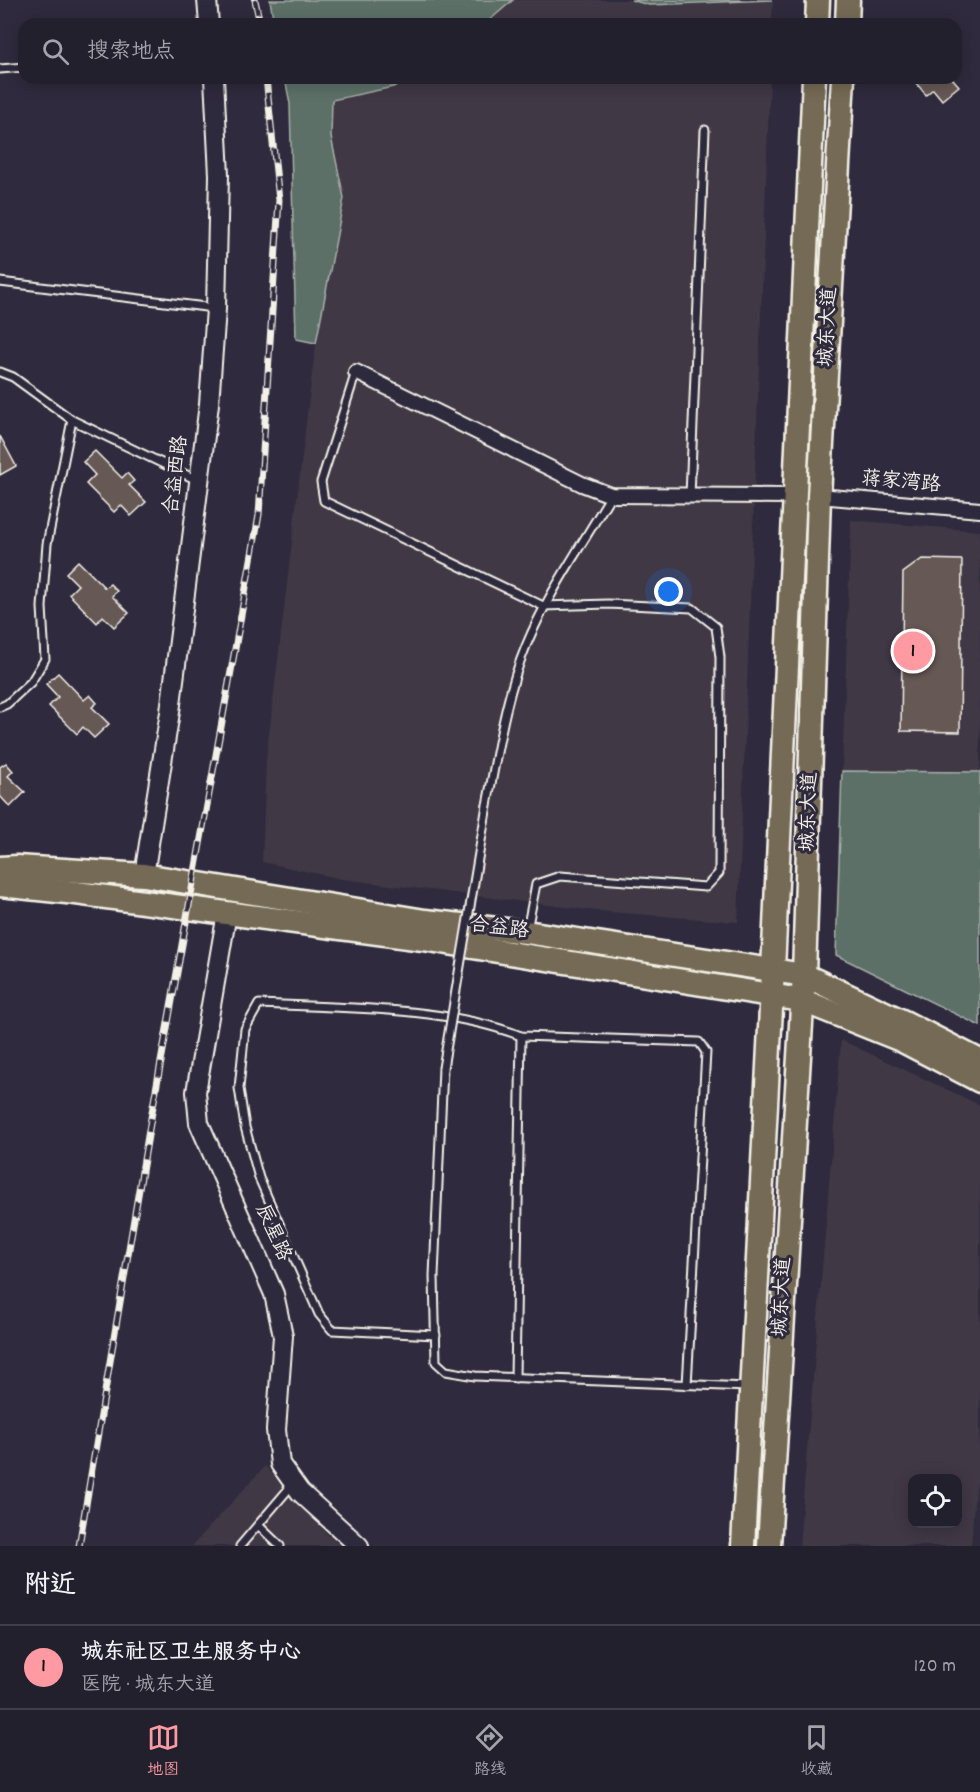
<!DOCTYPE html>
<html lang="zh">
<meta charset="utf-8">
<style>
:root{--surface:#23202e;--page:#2f2d3a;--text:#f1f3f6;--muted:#a3a3aa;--line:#403e4a;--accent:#ff9aa2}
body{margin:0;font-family:Dekko,"LXGW WenKai TC",sans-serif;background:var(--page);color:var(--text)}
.controls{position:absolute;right:18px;bottom:18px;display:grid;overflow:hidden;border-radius:12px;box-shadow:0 3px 15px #0003}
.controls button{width:54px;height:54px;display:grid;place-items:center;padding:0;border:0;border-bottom:2px solid var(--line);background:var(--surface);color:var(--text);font:30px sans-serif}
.you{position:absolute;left:669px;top:592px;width:21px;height:21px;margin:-15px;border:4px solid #fff;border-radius:50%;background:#1a73e8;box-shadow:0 0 0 9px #1a73e833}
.badge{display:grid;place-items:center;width:39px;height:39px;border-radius:50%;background:var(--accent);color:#111;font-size:20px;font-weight:700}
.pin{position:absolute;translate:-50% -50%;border:3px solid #fff;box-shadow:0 2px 6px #0006}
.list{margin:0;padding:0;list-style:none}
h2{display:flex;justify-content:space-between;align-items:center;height:78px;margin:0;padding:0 24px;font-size:26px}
h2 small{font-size:20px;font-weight:400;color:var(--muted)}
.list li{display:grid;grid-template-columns:39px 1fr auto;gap:18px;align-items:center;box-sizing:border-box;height:84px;padding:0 24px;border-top:2px solid var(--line)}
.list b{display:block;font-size:22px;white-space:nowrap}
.list p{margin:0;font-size:20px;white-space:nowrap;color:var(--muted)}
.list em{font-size:20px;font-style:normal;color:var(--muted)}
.icon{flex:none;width:33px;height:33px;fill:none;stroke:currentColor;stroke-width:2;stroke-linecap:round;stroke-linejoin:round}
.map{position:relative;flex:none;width:980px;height:1546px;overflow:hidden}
.search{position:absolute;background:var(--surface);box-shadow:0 3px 15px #0003;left:18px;right:18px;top:18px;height:66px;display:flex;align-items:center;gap:15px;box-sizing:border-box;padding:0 21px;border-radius:18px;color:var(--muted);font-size:22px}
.sheet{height:162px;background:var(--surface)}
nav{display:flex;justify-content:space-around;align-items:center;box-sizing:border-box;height:84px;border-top:2px solid var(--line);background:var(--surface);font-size:16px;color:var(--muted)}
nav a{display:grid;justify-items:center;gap:3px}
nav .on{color:var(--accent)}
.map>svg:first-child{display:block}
.built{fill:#403844;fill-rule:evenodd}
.green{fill:#5b6f67;stroke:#a8b0a8;stroke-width:1.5}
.building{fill:#665854;stroke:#f4f1e8;stroke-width:1.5}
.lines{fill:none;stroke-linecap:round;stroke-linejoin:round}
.service-casing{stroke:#f4f1e8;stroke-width:11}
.minor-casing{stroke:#f4f1e8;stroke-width:18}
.tertiary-casing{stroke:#f4f1e8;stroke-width:22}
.primary-casing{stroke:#f4f1e8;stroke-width:27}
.service{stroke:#2f2a3d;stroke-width:7}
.minor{stroke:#2f2a3d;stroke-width:14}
.tertiary{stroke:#2f2a3d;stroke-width:18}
.primary{stroke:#746b55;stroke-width:22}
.rail-casing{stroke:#f4f1e8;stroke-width:7}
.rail{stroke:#2f2a3d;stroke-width:4.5;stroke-dasharray:14;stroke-linecap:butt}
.service-bridge-casing{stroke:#f4f1e8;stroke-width:11;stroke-linecap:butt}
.service-bridge{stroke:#2f2a3d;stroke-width:7}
.labels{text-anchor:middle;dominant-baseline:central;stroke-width:6;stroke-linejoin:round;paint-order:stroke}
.street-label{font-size:20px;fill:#f4f1e8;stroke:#2f2a3d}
</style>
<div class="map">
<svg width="980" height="1546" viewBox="0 0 980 1546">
<rect width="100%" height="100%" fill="#2f2a3d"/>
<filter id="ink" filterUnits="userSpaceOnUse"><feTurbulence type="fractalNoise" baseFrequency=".0167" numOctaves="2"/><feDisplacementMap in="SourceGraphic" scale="12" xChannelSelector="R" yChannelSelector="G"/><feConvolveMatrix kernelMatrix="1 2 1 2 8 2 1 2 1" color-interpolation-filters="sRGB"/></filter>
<g filter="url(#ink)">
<g class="built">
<path d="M513,0H631L649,5L773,0L772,24H485Z"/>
<path d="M410,78H770L738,922L597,911L342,879L262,862L266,760L307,414L316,343L343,198L331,137L332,100L393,87Z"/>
<path d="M851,520L980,531V772L842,771Z"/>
<path d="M841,1040L980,1105V1474L975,1491L971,1546H799ZM912,1478H958V1524H912Z"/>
<path d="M265,1466L329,1536L341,1546H192Z"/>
</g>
<g class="green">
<path d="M270,0H513L485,24H274Z"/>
<path d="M631,0H772L649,5Z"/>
<path d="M285,78H410L393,87L332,100L331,137L344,198L316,343L296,339L290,104Z"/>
<path d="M842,771L980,772V1026L836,955Z"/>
</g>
<g class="building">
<path d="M912,78H952L959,86L942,100L933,89L926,95Z"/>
<path d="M0,436L16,466L0,475Z"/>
<path d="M95,451L122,478L127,473L134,481L129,485L146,502L131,516L121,505L114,512L86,484L95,475L83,462Z"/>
<path d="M922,559L962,560L960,732L901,731L903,573Z"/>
<path d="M78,561L105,588L110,584L117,591L112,596L129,613L114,627L103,616L97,623L69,594L78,585L66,573Z"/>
<path d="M58,673L84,700L90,695L97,703L92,707L109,724L94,738L83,727L77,734L49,706L58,697L46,684Z"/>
<path d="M6,763L13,771L8,776L25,792L10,807L0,796V767Z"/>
</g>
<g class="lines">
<g class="service-casing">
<g id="service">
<path d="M0,69L24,67"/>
<path d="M0,282L214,308"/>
<path d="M0,372L13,377L72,420L197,480"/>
<path d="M356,372L321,482L324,501L543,606L608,604L692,608L716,627L720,657L719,873L706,887L560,876L536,884L527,930"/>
<path d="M690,496L705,130"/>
<path d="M0,707L7,704L31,682L45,659L42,607L47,544L72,420"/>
<path d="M487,805C497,754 506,694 526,646C548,593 582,545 611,495"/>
<path d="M443,1068L434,1276L436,1362L446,1371L475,1376L748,1387"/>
<path d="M436,1335L332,1330L319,1314L259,1178L245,1127L239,1088L245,1029L259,1004C341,1008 445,1006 521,1036L699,1042L706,1052L687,1385"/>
<path d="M515,1378L521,1036"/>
<path d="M258,1525L280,1546"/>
<path d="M240,1546L292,1485"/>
</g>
</g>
<g class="minor-casing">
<g id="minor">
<path d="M356,372L582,484L611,495L793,496"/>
<path d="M819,496L980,510"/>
</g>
</g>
<g class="tertiary-casing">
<g id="tertiary">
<path d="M207,0L209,24"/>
<path d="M144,875L170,712L209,404L216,309L219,175L214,78"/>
<path d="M227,913L196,1092L199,1123L274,1294L283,1336L276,1430L280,1464L300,1492L359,1546"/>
</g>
</g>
<g class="primary-casing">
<g id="primary">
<path d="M817,24L818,0"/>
<path d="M847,24L848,0"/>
<path d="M0,868L17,867L144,875L425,921L526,932L804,975L906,1023L980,1061"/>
<path d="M0,885L76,893L423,939L801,1000L901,1040L980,1081"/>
<path d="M743,1546L773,970L814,78"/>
<path d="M769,1546L804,975L819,496L843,78"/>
</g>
</g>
<use href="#service" class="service"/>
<use href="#minor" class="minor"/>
<use href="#tertiary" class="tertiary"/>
<use href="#primary" class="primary"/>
<g class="rail-casing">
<g id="rail">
<path d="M255,0L260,24"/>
<path d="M79,1546L152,1112L259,515L279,200L266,78"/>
</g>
</g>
<use href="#rail" class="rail"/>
<g class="service-bridge-casing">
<path id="service-bridge" d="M443,1068L487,805"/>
</g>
<use href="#service-bridge" class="service-bridge"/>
</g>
</g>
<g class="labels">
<g class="street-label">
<text transform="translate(829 327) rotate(-87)">城东大道</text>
<text transform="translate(177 475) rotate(-83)">合益西路</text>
<text transform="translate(901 483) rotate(5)">蒋家湾路</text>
<text transform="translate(810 812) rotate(-88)">城东大道</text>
<text transform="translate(499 929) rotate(7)">合益路</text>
<text transform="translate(272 1233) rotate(66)">辰星路</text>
<text transform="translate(783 1297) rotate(-87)">城东大道</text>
</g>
</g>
</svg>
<div class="controls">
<button><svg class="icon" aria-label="locate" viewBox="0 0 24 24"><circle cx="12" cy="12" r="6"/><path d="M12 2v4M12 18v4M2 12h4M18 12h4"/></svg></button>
</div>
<div class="you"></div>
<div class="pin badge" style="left:913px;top:651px">1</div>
<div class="search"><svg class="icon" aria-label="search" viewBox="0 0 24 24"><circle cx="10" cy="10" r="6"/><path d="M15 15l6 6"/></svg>搜索地点</div>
</div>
<section class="sheet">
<h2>附近<small></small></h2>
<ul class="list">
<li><span class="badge">1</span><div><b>城东社区卫生服务中心</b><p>医院 · 城东大道</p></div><em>120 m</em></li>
</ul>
</section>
<nav>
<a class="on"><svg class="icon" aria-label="map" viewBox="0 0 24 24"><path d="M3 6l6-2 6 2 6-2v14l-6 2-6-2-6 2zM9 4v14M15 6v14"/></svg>地图</a>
<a><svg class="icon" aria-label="directions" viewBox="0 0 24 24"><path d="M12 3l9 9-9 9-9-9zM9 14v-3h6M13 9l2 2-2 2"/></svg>路线</a>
<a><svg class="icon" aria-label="saved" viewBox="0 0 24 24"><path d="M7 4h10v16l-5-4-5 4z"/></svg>收藏</a>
</nav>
